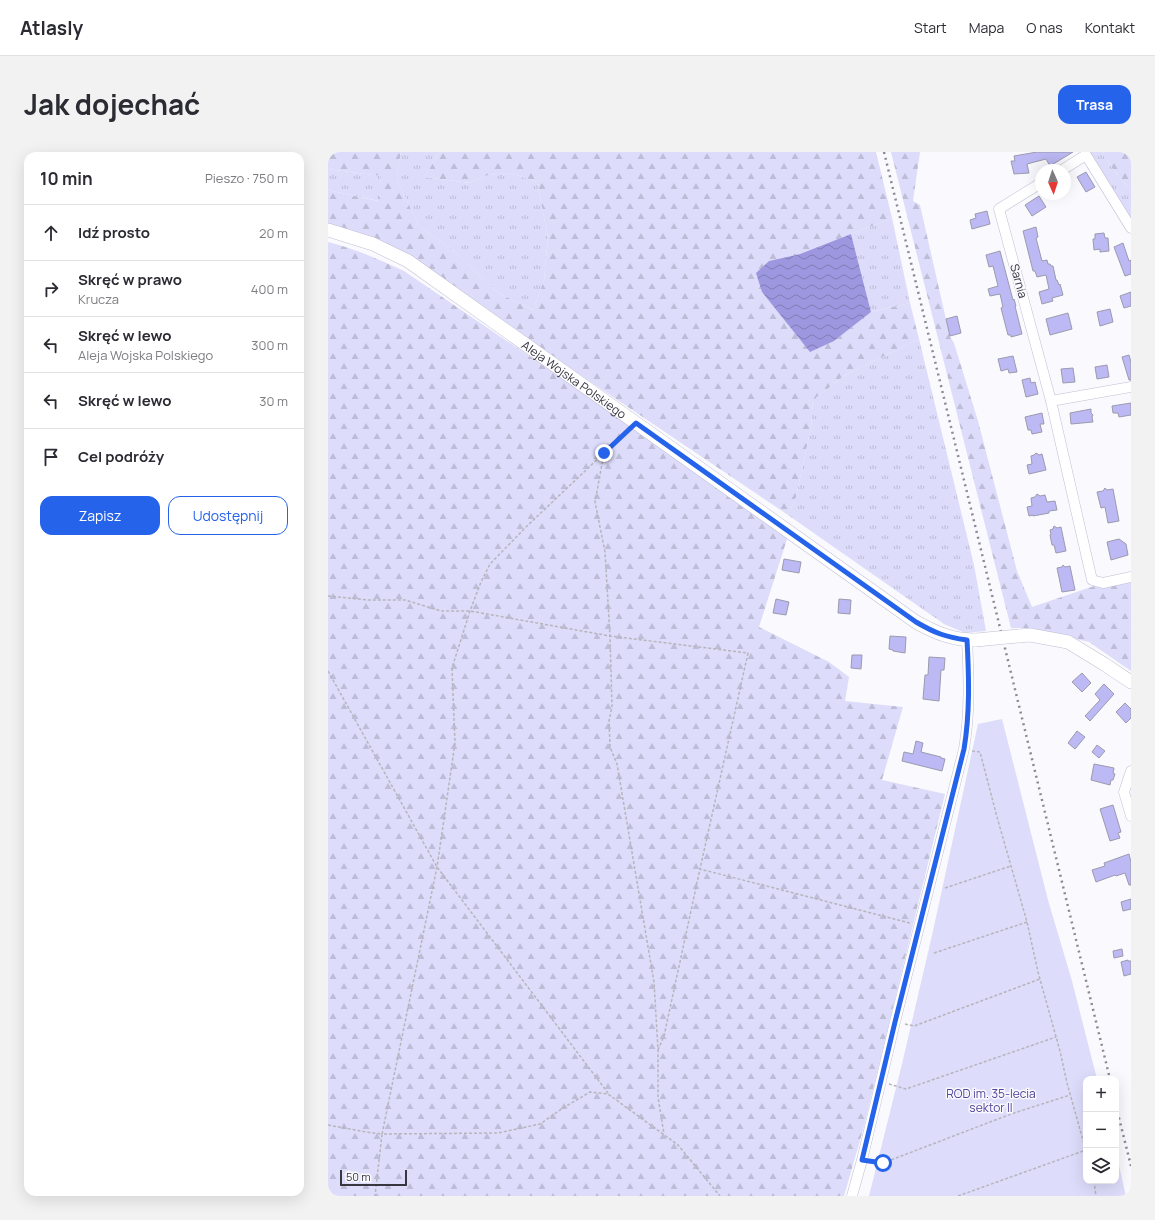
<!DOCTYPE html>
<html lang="pl">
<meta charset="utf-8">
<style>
:root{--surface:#fff;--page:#f2f2f3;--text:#2b2b33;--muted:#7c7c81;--line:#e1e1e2;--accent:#2563eb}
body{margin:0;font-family:Manrope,sans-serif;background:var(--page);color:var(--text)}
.controls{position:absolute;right:12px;bottom:12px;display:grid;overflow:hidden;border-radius:8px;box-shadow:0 4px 16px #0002}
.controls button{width:36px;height:36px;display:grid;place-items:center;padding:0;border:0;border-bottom:1px solid var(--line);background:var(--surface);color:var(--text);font:20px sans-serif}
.compass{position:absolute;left:707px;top:12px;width:36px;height:36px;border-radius:50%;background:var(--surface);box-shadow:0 4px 16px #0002;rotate:177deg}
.scale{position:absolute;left:12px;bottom:10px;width:67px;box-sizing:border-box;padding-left:4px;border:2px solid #383740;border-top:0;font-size:11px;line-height:14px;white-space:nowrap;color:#383740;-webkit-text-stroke:3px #f9f9fe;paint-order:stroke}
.stop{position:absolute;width:12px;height:12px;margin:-9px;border:3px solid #2563eb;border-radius:50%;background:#fff}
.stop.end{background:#2563eb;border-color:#fff;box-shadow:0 1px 4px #0008}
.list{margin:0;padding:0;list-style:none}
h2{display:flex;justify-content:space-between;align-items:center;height:52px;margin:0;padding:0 16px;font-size:17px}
h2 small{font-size:13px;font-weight:400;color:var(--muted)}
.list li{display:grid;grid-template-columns:26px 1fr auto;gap:12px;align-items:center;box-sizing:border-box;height:56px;padding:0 16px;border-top:1px solid var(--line)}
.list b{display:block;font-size:15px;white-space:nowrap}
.list p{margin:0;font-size:13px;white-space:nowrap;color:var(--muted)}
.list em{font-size:13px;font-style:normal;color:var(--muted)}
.actions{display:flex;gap:8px;padding:12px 16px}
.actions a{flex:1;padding:9px 0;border:1px solid var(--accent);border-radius:12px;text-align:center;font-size:14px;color:var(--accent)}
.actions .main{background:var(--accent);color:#fff}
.icon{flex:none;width:22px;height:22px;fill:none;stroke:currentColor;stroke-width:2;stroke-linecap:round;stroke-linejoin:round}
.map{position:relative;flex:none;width:803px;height:1044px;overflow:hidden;border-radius:12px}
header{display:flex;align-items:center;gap:24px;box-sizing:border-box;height:56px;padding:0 20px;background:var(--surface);border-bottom:1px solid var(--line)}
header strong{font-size:19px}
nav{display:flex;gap:22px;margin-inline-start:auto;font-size:14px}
.intro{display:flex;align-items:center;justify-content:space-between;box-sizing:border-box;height:96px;padding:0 24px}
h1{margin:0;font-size:28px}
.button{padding:10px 18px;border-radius:12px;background:var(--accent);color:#fff;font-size:14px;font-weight:700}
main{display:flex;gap:24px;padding:0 24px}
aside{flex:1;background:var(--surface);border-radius:12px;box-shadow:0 4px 16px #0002}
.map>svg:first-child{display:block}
.grass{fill:url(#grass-tufts)}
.forest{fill:url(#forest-firs)}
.green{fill:#dddcfa}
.water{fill:url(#water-waves)}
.building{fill:#bdb9f4;stroke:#9b9aae}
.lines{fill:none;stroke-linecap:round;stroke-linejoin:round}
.minor-casing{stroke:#c0bfd4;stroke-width:11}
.tertiary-casing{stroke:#c0bfd4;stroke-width:14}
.path{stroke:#b6b5bc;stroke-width:1.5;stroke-dasharray:3 2;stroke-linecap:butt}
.minor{stroke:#fff;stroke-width:10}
.tertiary{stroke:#fff;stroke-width:13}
.rail{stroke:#8a8a91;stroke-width:2.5;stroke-dasharray:2 4;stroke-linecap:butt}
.tertiary-bridge-casing{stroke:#c0bfd4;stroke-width:14;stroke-linecap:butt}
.tertiary-bridge{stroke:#fff;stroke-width:13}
.route{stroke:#2563eb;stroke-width:5}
.labels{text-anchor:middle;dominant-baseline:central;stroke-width:3;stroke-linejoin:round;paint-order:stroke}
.street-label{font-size:12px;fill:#383740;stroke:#f9f9fe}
.park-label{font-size:12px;fill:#53459b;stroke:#f9f9fe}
</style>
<header>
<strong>Atlasly</strong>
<nav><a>Start</a><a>Mapa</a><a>O nas</a><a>Kontakt</a></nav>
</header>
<div class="intro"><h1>Jak dojechać</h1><a class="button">Trasa</a></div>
<main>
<aside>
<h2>10 min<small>Pieszo · 750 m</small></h2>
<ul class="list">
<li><svg class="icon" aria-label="ahead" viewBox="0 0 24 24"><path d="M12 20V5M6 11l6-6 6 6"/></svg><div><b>Idź prosto</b></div><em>20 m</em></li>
<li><svg class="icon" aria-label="right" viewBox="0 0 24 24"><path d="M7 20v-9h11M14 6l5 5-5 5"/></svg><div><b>Skręć w prawo</b><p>Krucza</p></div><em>400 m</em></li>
<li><svg class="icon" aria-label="left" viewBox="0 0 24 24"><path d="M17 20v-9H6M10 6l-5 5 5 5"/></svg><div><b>Skręć w lewo</b><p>Aleja Wojska Polskiego</p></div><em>300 m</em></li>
<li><svg class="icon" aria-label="left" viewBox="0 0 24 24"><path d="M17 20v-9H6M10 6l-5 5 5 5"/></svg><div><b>Skręć w lewo</b></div><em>30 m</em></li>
<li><svg class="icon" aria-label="arrive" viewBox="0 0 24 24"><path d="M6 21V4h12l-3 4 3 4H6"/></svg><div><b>Cel podróży</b></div></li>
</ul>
<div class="actions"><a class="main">Zapisz</a><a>Udostępnij</a></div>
</aside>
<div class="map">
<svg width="803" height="1044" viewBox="0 0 803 1044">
<defs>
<pattern id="grass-tufts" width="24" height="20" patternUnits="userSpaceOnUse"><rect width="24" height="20" fill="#dddcfa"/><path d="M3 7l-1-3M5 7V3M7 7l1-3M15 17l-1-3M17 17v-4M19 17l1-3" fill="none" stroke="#bebdd7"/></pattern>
<pattern id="forest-firs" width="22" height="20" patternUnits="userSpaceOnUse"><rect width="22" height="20" fill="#dddcfa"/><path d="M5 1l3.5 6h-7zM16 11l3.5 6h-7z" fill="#bebdd7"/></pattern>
<pattern id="water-waves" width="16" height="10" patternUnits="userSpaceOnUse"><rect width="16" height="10" fill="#9d97df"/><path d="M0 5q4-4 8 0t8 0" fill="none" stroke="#817cb6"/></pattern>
</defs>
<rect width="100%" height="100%" fill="#f9f9fe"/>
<g class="grass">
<path d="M73,0H111L97,25L142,31L160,23L183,21L209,30L220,85L216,128L205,158L170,141L124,97L91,74L68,26Z"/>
<path d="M757,0H775L782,13L799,35L803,33V71Z"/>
<path d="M0,17L53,24L51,49L0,38Z"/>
<path d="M564,66L582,151L543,160L523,82Z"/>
<path d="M591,187L646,413L658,479L637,481L616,472L460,363L468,345L483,275L485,248L517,223Z"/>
</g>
<g class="forest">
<path d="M0,0H73L68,26L91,74L124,97L170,141L205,158L216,128L220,85L209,30L183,21L160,23L142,31L97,25L111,0H548L564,66L472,102L441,109L506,189L543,160L582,151L591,187L517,223L485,248L483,275L468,345L460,363L86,111L0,76V38L50,49L53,24L0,17Z"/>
<path d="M563,0H592L585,49L592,53L622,185L626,191L650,269L689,419L704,455L775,431L803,425V519L761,490L703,476H683Z"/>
<path d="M775,0H803V33L799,35L782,13Z"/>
<path d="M0,90C28,97 50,107 76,119L461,381L431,475L501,510L521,525L517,549L575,555L554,628L617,642L535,978L516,1044H0Z"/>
</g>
<path class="green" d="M674,567L720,748L744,829L769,927H758V1029H788V1001L798,1044H541L574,912L605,779L650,572Z"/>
<path class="water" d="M523,82L543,160L506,189L482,200L434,140L428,121L441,109L472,102Z"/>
<g class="building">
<path d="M709,0H745L722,14L718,7L699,12L701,21L686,22L683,9H687L686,4Z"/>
<path d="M758,20L767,35L758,40L749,25Z"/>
<path d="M711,44L718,55L704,64L697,53Z"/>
<path d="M659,59L662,72L644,77L642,68L648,66L647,62Z"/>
<path d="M708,75L710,85L708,86L714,109L719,108L720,112H722L723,114H725L728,128H729L731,133L732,132L735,143L724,146L725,149L714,152L711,140L721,137L718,123L709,125L707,119H705L695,79Z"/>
<path d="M776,81L777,86H780L781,99L772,100V97L766,98L765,87H767V82Z"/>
<path d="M795,91L801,109L803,108V122L797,124L786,95Z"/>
<path d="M672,99L685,148L686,147L688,154H687L694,182L683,185V183H680L673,156L675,155L672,142L662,144L660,137L670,134L665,114L661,115L658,103Z"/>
<path d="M803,140V154L796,156L792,144Z"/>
<path d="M782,157L785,170L772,174L769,160Z"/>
<path d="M740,161L744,177L722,183L718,167Z"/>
<path d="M629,164L633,181L622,184L618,167Z"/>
<path d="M801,203L803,210V228H801L794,205Z"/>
<path d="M685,204L689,220L681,221L680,217L673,219L670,207Z"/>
<path d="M779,213L781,225L769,227L767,215Z"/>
<path d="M745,216L747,230L735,231L733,217Z"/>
<path d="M702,226L703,231L707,230L710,242L698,245L694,228Z"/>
<path d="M803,251V263L791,265L790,261H785L784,254Z"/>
<path d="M763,257V261L765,263L764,265L765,270L743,272L742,261Z"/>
<path d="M714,261L716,272H712L714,280L704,282L703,278H700L697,265Z"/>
<path d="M708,301L711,303L714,302L718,318L701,322L699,313L704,312L703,304L706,303Z"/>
<path d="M777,336L779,338L785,337L791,369L780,371L777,355L773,356L769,340L775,339Z"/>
<path d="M709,342L712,344L717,343L719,350L727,349L729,358L721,359V361L705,364V363L701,364L699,355L704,354L703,346L707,345Z"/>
<path d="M726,374L729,376L733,375L738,399L728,401L726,393H724L722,383L723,382L722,378L725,377Z"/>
<path d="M791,387L798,392L800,403L783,408L779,390Z"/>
<path d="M456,407L473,410L471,421L454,418Z"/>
<path d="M735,413L737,415L742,414L747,438L734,440L729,416L734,415Z"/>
<path d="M448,447L461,450L458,463L445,461Z"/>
<path d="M511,447L523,448L522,462L510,461Z"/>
<path d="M562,484L578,485L577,501L565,499V498L561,497Z"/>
<path d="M524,503H534L533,517L523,516Z"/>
<path d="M601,505L617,506L616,518H613L611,549L595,547L597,523H600Z"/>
<path d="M754,521L763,531L754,540L744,530Z"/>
<path d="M776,532L786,542L762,569L757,564L772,548L767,542Z"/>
<path d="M797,551L803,557V566L798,571L788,560Z"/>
<path d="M749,579L757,585L747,597L740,591Z"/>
<path d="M588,589L595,591L593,600L613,605V606L617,607L614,619L574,609L576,600L585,602Z"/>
<path d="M769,593L777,599L771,606L764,600Z"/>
<path d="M766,612L786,616L785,621L787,622L785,628H783L782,633L763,628Z"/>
<path d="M785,653L793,680L790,681L792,686L782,689L772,657Z"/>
<path d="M801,702L803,710V733H801L797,721L788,724L787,723L768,730L764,718L777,714L776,711Z"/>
<path d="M803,747V757L795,759L793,750Z"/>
<path d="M794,797L795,804L786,806L785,799Z"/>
<path d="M800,808V809H803V822L796,824L793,810Z"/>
</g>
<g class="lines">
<g class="minor-casing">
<g id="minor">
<path d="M734,18L758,3L803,76"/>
<path d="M713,31L671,57L723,249L764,428L775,431L803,425"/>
<path d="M723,249L803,235"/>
<path d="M803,619L796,640L803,664"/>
<path d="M524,1044L534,1008L567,870L636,597C642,561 641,525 639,488"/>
</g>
</g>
<g class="tertiary-casing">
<g id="tertiary">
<path id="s1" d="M0,78L45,92L80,109L588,470C608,481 624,488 648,488"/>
<path d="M691,484L702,483L740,490L776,512L803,530"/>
</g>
</g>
<g class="path">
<path d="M299,279L276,301L267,350L277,400L282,484L284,554L281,569L282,595L289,612L326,830L330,898V945L336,982"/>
<path d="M276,301L198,375L162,412L153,430L142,459L124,516L127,591L109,715L54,982L170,981L212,972L235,956L262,940L280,942L350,993L392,1044"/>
<path d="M0,444L41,448H77L113,459H142L282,484L420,501L372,717L582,771"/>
<path d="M0,519L109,715L280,941"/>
<path d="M644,599L652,600L669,665L699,770L710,820L732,899L739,931L758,999"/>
<path d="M617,736L683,714"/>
<path d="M606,801L699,770"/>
<path d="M577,872L586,874L712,827"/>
<path d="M330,898L336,884L372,717"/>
<path d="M561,932L578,937L728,885"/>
<path d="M0,973L38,980L54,982L47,1044"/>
<path d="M544,1009L555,1011L683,962L742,943"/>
<path d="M766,1029L768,1044"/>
<path d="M630,1044L758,998"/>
</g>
<use href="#minor" class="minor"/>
<use href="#tertiary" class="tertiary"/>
<g class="rail">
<path d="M556,0L782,927"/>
<path d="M788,954L803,1014"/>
</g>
<g class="tertiary-bridge-casing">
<path id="tertiary-bridge" d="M648,488L691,484"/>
</g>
<use href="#tertiary-bridge" class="tertiary-bridge"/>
</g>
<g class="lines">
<path class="route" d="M276,301L308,271L588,470C607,481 617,485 639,488C641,525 642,561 636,597L567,870L534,1008L555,1011"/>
</g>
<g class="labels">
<g class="street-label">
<text transform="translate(691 129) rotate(75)">Sarnia</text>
<text stroke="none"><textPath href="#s1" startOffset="290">Aleja Wojska Polskiego</textPath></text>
</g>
<g class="park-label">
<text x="663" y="941">ROD im. 35-lecia<tspan x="663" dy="14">sektor II</tspan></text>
</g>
</g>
</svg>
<div class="controls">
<button>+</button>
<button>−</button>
<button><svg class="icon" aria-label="layers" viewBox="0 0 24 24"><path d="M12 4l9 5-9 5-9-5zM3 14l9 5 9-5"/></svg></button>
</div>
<svg class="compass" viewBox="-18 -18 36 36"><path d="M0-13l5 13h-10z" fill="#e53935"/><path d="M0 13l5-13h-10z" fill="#7c7c81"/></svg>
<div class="scale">50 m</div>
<div class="stop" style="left:555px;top:1011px"></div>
<div class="stop end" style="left:276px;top:301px"></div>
</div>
</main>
